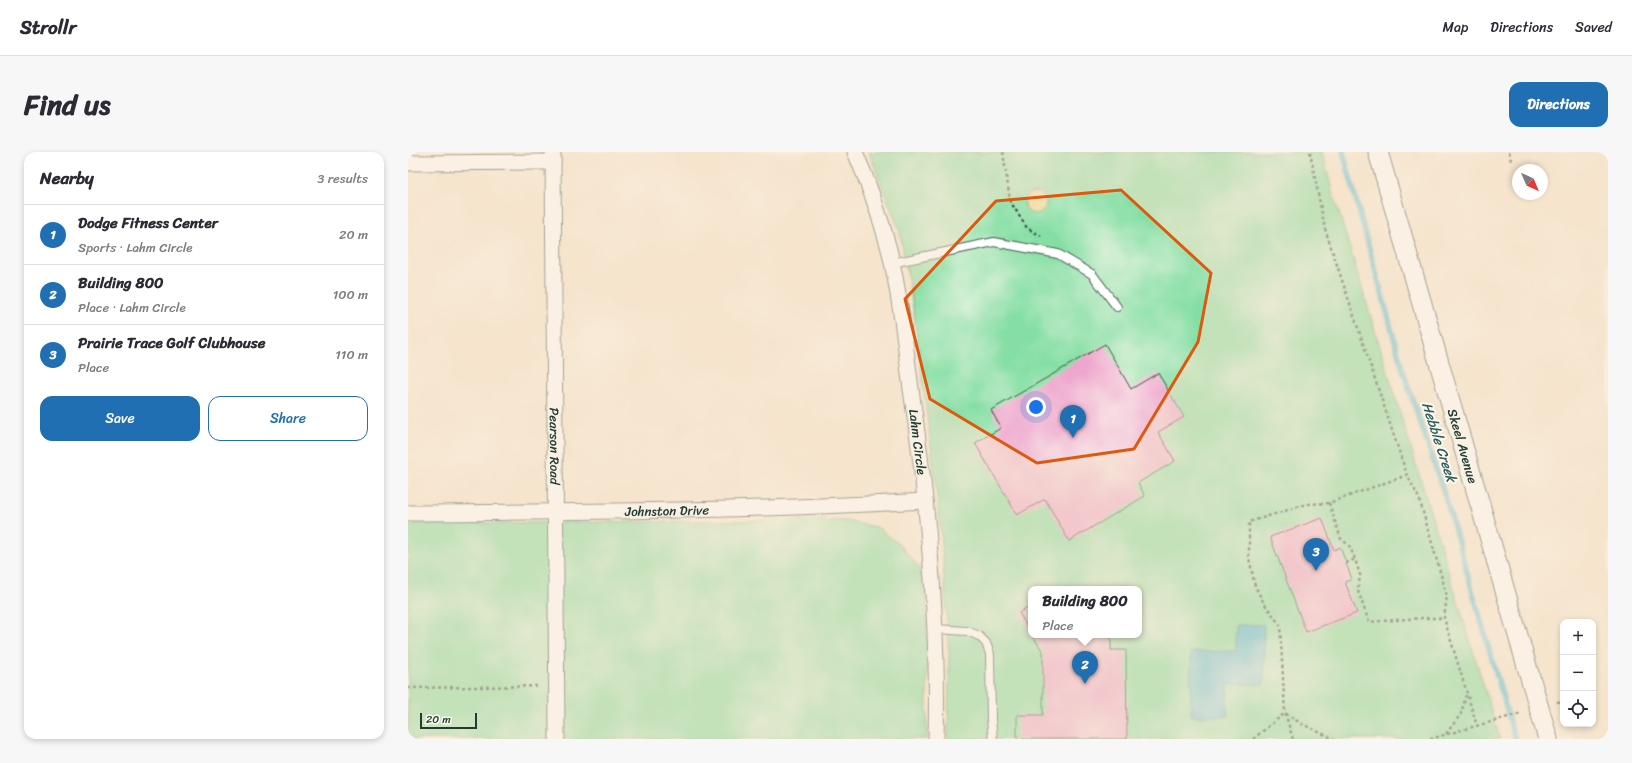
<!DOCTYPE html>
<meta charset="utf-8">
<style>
:root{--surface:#fff;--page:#f7f7f7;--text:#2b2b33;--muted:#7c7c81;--line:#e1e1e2;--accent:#1f6fb2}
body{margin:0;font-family:Sriracha,sans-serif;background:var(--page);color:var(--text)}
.controls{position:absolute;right:12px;bottom:12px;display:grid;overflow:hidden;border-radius:8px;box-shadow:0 2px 6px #0003}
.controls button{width:36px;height:36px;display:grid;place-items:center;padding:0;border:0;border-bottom:1px solid var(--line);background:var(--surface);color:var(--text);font:20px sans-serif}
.compass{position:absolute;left:1104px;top:12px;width:36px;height:36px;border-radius:50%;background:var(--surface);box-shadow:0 2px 6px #0003;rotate:136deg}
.scale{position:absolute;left:12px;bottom:10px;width:57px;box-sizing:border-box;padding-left:4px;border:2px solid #1f3d34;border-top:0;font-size:11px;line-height:14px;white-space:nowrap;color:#1f3d34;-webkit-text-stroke:3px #fbf7ec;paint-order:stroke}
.you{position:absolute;left:628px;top:255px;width:14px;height:14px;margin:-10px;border:3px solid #fff;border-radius:50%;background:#1a73e8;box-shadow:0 0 0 6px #1a73e833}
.badge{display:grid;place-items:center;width:26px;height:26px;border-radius:50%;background:var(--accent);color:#fff;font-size:13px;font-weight:700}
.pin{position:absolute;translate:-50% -33px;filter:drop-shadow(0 1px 2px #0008)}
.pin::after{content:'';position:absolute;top:21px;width:14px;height:12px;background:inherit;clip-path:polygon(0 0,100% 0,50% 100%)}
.popup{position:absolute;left:620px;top:434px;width:114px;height:52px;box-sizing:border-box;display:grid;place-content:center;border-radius:8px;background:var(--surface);filter:drop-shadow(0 1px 3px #0005);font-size:13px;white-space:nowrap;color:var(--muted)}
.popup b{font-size:15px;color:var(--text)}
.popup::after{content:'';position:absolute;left:50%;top:100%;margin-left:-8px;border:8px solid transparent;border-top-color:var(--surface)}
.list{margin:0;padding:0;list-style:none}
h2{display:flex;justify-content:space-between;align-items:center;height:52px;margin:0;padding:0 16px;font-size:17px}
h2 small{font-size:13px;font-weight:400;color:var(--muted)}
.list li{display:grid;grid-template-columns:26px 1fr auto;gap:12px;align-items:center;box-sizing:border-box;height:60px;padding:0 16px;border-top:1px solid var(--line)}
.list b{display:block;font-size:15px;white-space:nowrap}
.list p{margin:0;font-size:13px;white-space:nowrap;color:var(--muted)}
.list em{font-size:13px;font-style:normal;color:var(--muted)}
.actions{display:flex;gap:8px;padding:12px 16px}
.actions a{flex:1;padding:9px 0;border:1px solid var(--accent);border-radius:12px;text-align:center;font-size:14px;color:var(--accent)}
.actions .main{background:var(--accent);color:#fff}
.icon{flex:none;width:22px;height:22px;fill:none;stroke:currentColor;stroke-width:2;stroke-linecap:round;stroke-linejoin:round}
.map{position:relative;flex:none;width:1200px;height:587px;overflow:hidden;border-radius:12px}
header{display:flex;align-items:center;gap:24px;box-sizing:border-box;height:56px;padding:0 20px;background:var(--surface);border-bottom:1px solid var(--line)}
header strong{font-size:19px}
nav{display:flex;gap:22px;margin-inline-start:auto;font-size:14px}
.intro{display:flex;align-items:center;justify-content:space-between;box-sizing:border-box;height:96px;padding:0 24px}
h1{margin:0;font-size:28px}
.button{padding:10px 18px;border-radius:12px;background:var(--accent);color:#fff;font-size:14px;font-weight:700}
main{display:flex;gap:24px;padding:0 24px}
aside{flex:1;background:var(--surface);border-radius:12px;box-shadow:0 2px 6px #0003}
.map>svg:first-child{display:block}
.green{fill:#85dfa4;stroke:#528e6c;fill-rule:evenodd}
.sand{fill:#eeda9e;stroke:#868c69}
.water{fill:#57bed4;stroke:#3b7e84}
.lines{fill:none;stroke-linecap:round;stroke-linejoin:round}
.stream{stroke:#57bed4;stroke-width:5.5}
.building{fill:#eea6cd}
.service-casing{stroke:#3f564b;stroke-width:10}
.minor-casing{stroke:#3f564b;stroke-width:17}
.tertiary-casing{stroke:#3f564b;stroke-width:21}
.path{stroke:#3f564b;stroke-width:2.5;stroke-dasharray:3 3;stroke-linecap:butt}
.service{stroke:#fff;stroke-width:8}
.minor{stroke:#fff;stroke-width:15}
.tertiary{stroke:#fff;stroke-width:19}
.marked{fill:none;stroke:#de580e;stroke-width:3;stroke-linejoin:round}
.labels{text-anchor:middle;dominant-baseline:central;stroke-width:4;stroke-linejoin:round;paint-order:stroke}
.street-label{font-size:13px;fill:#1f3d34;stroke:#fbf7ec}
.water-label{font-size:14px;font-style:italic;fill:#2d5d5c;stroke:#fbf7ec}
</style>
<header>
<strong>Strollr</strong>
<nav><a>Map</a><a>Directions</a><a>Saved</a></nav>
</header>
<div class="intro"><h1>Find us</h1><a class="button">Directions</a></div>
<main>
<aside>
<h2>Nearby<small>3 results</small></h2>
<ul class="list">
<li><span class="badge">1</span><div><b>Dodge Fitness Center</b><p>Sports · Lahm Circle</p></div><em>20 m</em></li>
<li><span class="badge">2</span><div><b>Building 800</b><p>Place · Lahm Circle</p></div><em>100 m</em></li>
<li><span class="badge">3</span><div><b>Prairie Trace Golf Clubhouse</b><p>Place</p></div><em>110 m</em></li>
</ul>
<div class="actions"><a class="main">Save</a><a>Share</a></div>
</aside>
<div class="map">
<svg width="1200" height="587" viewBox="0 0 1200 587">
<rect width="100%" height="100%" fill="#fbf7ec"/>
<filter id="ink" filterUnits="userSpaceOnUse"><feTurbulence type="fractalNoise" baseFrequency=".025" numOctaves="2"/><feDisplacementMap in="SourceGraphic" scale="8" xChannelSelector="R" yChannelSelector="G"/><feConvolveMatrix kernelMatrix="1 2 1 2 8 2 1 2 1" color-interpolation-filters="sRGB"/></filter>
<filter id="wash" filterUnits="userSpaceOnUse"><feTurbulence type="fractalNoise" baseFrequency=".012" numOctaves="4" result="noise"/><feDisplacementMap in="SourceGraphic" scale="16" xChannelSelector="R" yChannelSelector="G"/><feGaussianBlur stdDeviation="0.9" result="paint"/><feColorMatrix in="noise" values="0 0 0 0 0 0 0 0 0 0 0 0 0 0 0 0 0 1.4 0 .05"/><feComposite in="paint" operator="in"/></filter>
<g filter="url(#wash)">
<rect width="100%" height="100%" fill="#f6e4cc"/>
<g class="green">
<path d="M461,0H914L923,35L1092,587H540L541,503L534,393L527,326L506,161L492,80ZM623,437H731V483H623Z"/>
<path d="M399,368L439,369L469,375L490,391L510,414L519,445V587H0V372Z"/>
</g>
<circle class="sand" cx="627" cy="51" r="11"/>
<path class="water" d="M828,473H856V532H820L819,564H783V500L828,499Z"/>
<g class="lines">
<path class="stream" d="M935,0L995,219L1037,344L1107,587"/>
</g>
<g id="blocks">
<g class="building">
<path d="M697,192L723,237L750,221L776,265L750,280L767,309L730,331L737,344L661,389L637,347L609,363L567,291L593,276L583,258Z"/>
<path d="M914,366L926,398L932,395L944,427L937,430L949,461L898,480L862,385Z"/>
<path d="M623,452V481L611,461Z"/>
<path d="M624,483H703V498H718L719,587H609V563H635V500Z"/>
</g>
</g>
</g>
<g filter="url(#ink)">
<use href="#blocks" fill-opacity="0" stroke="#3f564b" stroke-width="1"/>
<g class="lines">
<g class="service-casing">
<g id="service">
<path d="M484,111L586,90L650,102L684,122L709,155"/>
<path d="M528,477L559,479L571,484L578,491L582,502L583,568L585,587"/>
</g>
</g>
<g class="minor-casing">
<g id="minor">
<path id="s1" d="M145,0L149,587"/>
<path id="s2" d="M447,0C461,32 472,64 481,97C492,143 497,191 503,237C520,353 531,470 528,587"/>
<path d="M0,11L145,10"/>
<path id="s3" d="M0,361C172,360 345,359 517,349"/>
</g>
</g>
<g class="tertiary-casing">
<g id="tertiary">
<path id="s4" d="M970,0L1140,587"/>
</g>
</g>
<g class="path">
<path d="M595,0L602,49L619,76L633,84"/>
<path d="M902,0L917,77L999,323"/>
<path d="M1101,0L1103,9"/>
<path d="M921,351L933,387L941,393L947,407L952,423L950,439L961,470L1014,466H1036"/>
<path d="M938,411L947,407"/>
<path d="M0,536L132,534"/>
<path d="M1149,550L1155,549"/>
<path d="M1038,582L1053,562L1058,543"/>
<path d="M845,587L877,561L894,572L926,587"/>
<path d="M885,587L877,561L872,473L856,451L847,434L841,406V370L899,352L921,351L999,323L1011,346L1039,444L1036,466L1069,574"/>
<path d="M1022,587L1114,561"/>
</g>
<use href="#service" class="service"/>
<use href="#minor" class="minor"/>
<use href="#tertiary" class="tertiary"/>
</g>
</g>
<path d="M0 0H1200V587H0ZM713,38L803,121L790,190L726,297L629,311L522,247L497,147L588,49Z" fill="#f6e4cc" fill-opacity=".55" fill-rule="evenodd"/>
<path class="marked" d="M713,38L803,121L790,190L726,297L629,311L522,247L497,147L588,49Z"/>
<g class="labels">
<g class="street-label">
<text stroke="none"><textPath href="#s2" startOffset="298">Lahm Circle</textPath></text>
<text stroke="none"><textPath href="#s4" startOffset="306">Skeel Avenue</textPath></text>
<text stroke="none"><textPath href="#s1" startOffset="294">Pearson Road</textPath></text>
<text stroke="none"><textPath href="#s3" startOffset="259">Johnston Drive</textPath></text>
</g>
<g class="water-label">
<text transform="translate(1031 290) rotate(72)">Hebble Creek</text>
</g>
</g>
</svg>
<div class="controls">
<button>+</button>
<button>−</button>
<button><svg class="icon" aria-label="locate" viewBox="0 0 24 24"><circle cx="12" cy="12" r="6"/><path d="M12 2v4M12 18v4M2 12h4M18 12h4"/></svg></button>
</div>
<svg class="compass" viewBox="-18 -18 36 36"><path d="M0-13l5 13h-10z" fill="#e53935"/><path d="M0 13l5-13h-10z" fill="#7c7c81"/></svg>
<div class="scale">20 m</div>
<div class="you"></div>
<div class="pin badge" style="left:665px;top:286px">1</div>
<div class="pin badge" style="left:677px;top:532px">2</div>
<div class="popup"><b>Building 800</b>Place</div>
<div class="pin badge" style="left:908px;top:419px">3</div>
</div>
</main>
